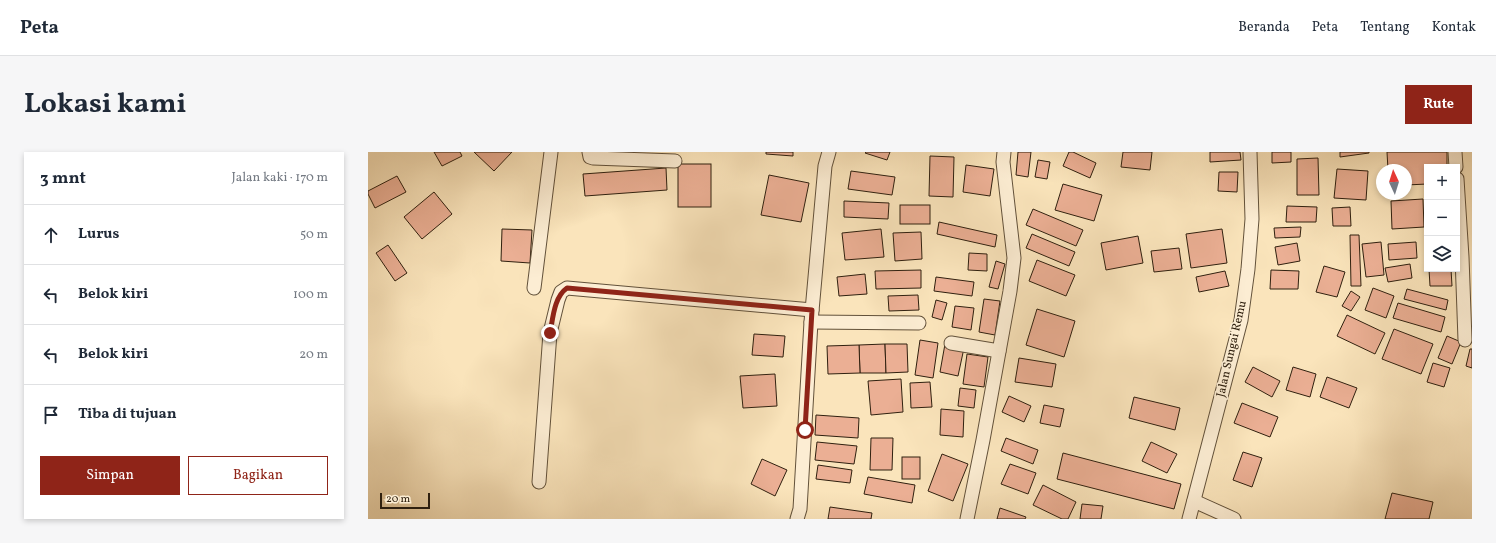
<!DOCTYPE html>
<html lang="id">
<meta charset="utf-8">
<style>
:root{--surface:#fff;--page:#f6f6f7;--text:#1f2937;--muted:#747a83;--line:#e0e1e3;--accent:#8f2418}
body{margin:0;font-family:Vollkorn,serif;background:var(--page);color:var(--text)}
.controls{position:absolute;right:12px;top:12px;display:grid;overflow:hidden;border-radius:0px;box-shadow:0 2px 6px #0003}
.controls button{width:36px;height:36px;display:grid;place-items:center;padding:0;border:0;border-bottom:1px solid var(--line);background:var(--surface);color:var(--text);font:20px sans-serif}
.compass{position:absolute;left:1008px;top:12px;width:36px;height:36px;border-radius:50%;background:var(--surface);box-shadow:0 2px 6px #0003;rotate:356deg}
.scale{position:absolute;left:12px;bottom:10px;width:50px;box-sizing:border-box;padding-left:4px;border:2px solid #2f200f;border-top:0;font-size:11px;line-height:14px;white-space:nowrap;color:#2f200f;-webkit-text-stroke:3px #fcedd3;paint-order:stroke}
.stop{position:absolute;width:12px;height:12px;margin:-9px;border:3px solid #8f2418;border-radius:50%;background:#fff}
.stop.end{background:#8f2418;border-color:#fff;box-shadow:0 1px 4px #0008}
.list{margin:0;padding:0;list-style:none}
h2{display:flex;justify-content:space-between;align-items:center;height:52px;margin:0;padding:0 16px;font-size:17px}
h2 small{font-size:13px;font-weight:400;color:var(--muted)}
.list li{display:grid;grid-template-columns:26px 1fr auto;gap:12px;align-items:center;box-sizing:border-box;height:60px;padding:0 16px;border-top:1px solid var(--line)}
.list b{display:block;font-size:15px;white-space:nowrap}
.list em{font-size:13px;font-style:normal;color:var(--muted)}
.actions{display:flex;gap:8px;padding:12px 16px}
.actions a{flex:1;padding:9px 0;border:1px solid var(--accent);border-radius:0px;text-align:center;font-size:14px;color:var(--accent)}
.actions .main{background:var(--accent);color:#fff}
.icon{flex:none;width:22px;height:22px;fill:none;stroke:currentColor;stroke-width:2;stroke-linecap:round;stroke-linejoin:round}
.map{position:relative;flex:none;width:1104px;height:367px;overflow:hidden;border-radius:0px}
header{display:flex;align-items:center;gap:24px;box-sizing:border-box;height:56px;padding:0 20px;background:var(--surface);border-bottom:1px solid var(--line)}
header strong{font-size:19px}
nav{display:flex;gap:22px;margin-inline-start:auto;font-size:14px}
.intro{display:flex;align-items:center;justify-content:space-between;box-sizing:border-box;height:96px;padding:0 24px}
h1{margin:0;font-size:28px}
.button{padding:10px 18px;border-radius:0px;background:var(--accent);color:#fff;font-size:14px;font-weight:700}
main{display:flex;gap:24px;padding:0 24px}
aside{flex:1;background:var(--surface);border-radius:0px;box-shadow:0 2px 6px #0003}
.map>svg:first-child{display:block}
.building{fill:#ebaf94;stroke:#2f200f}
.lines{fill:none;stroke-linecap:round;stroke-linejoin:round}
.minor-casing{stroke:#62513a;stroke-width:15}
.minor{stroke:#fcedd3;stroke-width:13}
.route{stroke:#8f2418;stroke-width:5}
.labels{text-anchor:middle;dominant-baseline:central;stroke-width:3.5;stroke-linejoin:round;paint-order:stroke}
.street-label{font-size:12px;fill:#2f200f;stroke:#fcedd3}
</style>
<header>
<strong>Peta</strong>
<nav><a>Beranda</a><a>Peta</a><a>Tentang</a><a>Kontak</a></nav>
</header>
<div class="intro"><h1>Lokasi kami</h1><a class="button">Rute</a></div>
<main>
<aside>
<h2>3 mnt<small>Jalan kaki · 170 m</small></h2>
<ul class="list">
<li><svg class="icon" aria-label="ahead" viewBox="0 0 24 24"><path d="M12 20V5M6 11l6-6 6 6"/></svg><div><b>Lurus</b></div><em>50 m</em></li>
<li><svg class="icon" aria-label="left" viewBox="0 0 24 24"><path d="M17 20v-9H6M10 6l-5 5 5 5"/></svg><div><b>Belok kiri</b></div><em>100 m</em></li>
<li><svg class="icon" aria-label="left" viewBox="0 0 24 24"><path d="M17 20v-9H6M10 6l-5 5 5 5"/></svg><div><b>Belok kiri</b></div><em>20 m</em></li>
<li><svg class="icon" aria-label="arrive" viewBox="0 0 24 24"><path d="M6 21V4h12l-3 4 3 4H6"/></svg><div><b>Tiba di tujuan</b></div></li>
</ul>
<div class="actions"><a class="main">Simpan</a><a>Bagikan</a></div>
</aside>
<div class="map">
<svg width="1104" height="367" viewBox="0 0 1104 367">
<rect width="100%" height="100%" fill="#fae4bb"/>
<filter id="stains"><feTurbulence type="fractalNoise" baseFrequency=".005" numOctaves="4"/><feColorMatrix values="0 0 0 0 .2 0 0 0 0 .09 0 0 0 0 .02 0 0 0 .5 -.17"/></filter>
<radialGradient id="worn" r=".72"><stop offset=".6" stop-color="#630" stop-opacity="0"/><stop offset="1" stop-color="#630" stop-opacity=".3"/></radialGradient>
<g class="building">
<path d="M66,0H92L94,4L74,14Z"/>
<path d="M106,0H144L126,19Z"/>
<path d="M398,0H425V4L398,2Z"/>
<path d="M498,0H522L519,8L497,1Z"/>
<path d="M650,0H663L660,25L648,23Z"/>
<path d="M701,0H705L728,11L722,26L695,14Z"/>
<path d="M755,0H784L782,18L753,15Z"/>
<path d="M842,0H872L873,8L842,10Z"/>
<path d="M904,0H923V10L904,11Z"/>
<path d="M972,0H1001V1L972,5Z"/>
<path d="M1019,0H1079V15H1059V32L1038,33V18H1020Z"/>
<path d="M562,4L586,5L585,45L561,44Z"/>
<path d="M950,6L951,43H929V7Z"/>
<path d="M670,8L682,10L679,27L667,25Z"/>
<rect x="310" y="12" width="33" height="43"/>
<path d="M598,13L626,17L622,44L595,40Z"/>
<path d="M298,16L299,38L217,44L215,22Z"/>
<path d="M969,17L1000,19L998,48L966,46Z"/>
<path d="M483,19L527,25L524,43L480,37Z"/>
<path d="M851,20H870L869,40L850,39Z"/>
<path d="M401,23L441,31L433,70L393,63Z"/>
<path d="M29,24L38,40L7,56L0,42V39Z"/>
<path d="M695,32L734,43L726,69L687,58Z"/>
<path d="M66,40L84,62L54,87L36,65Z"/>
<path d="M1055,47L1056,75L1024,77L1023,49Z"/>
<path d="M476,49L521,51L520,67L476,65Z"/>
<rect x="532" y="53" width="30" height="19"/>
<path d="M919,54L949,55L948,70H918Z"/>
<path d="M982,55L983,74H965L964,56Z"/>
<path d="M665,57L715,78L708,94L658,73Z"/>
<path d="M571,70L629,83L627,95L569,82Z"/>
<path d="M933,75L932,85L907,86L906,76Z"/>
<path d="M134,77L164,78L162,111L133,109Z"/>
<path d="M513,77L516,105L477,108L474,81Z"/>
<path d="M854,77L859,111L823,116L818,82Z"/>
<path d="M553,80L554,107L527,109L525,81Z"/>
<path d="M664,82L707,100L701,114L658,96Z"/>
<path d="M982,83H991L993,134H983Z"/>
<path d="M770,84L775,111L738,118L733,91Z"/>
<path d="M1013,90L1016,123L998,125L994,92Z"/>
<path d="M1048,90L1049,106L1021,108L1020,92Z"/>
<path d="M929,91L932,109L910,113L907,95Z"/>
<path d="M20,93L39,121L27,129L8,101Z"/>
<path d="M811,96L814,117L786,120L783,99Z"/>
<path d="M601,101L619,102V119L600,118Z"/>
<path d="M669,108L707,123L698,144L661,129Z"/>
<path d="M628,109L637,112L630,137L621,135Z"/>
<path d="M1042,112L1044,126L1020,130L1017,116Z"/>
<path d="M956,114L977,120L969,145L948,140Z"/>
<path d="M1061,117H1083L1084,134H1062Z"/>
<path d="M553,118V136L508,137L507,119Z"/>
<path d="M903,118L931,119L930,137H902Z"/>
<path d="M857,119L861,134L831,140L828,125Z"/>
<path d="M497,122L499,142L471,144L469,125Z"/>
<path d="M568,125L606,130L604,144L566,139Z"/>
<path d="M1005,136L1026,144L1018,166L997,158Z"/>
<path d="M1039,137L1080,148L1078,158L1036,147Z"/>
<path d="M983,139L992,145L983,159L974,154Z"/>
<path d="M550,143L551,158L521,159L520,144Z"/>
<path d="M616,147L632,149L627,183L611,180Z"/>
<path d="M568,148L579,151L574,168L564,165Z"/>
<path d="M1030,151L1077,165L1073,180L1025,166Z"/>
<path d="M587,154L606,156L603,178L584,175Z"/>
<path d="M669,157L707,169L696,205L658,193Z"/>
<path d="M979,163L1017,181L1007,202L969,184Z"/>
<path d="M1026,177L1065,192L1053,222L1014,207Z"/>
<path d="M386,182L417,184L415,205L384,203Z"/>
<path d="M1079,184L1093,190L1084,212L1070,206Z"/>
<path d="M552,188L570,191L565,226L547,223Z"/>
<path d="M517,192L518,221H492L491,193Z"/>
<path d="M517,192H539L540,220L518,221Z"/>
<path d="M577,192L596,196L590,224L572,220Z"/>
<path d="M491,193L492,221L460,222L459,194Z"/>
<path d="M1102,197H1104V216L1098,214Z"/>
<path d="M599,202L620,205L616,235L595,232Z"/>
<path d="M651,206L688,212L684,235L647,230Z"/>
<path d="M1065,211L1082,216L1076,235L1059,230Z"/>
<path d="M885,215L912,229L904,245L877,230Z"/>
<path d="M925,215L948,222L942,245L918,238Z"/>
<path d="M407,222L409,254L375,256L372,224Z"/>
<path d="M959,225L989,236L981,256L952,245Z"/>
<path d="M533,227L535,260L503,263L500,229Z"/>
<path d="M562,230L564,255L543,256L542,231Z"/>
<path d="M592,236L608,238L606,256L590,254Z"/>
<path d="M641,244L663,254L656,270L634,260Z"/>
<path d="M766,245L812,256L807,278L761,266Z"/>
<path d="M874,251L910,265L902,285L866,271Z"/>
<path d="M676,253L696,257L692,275L672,271Z"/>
<path d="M573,257L596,259L595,285L572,283Z"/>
<path d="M448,263L491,266L490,286L447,283Z"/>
<path d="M503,286H525L524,318H502Z"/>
<path d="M638,286L670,298L665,312L633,299Z"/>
<path d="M449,290L489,294L486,312L447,308Z"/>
<path d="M783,290L809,302L799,321L774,309Z"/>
<path d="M875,300L894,306L884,335L865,328Z"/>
<path d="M695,301L813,332L806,357L689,327Z"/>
<path d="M574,302L600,312L585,349L560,339Z"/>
<rect x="534" y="305" width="18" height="22"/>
<path d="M394,307L419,318L407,344L383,332Z"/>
<path d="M642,312L668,321L660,342L633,332Z"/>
<path d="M450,313L484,318L482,331L448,327Z"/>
<path d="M500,325L547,333L544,351L496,342Z"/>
<path d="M675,333L708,350L700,367H694L665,353Z"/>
<path d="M1024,341L1065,350L1061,367H1017Z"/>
<path d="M714,352L735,354L733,367H712Z"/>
<path d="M462,355L504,361L503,367H460Z"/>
<path d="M632,356L658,365L657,367H629Z"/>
</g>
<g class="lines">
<g class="minor-casing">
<g id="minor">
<path d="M221,0L222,5L225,6L307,9"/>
<path d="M1087,0L1088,15"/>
<path d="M1089,27L1094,105L1097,188"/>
<path d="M166,136L183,0"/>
<path d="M443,170L551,171"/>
<path d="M583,191L631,199"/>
<path d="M171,330L182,181L190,148L193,140L199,136L444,158"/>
<path d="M826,349L866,367"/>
<path d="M429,367L432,357L443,170L457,14L461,0"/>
<path d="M599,367L615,288L642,139L646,106L635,10L636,0"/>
<path d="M821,367L873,168L880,117L884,67L882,0"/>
</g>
</g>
<use href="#minor" class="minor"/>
</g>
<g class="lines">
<path class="route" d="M182,181C185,166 186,145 199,136L444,158L437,278"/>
</g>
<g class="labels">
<g class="street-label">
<text transform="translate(864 197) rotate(-77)">Jalan Sungai Remu</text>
</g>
</g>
<rect width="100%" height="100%" filter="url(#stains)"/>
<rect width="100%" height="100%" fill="url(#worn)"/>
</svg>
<div class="controls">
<button>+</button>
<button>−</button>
<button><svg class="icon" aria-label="layers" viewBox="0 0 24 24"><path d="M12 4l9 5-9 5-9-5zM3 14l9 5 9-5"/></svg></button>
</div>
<svg class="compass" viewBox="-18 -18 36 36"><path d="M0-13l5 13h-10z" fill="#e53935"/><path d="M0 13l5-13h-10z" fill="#747a83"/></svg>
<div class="scale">20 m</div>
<div class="stop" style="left:437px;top:278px"></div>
<div class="stop end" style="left:182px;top:181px"></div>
</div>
</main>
